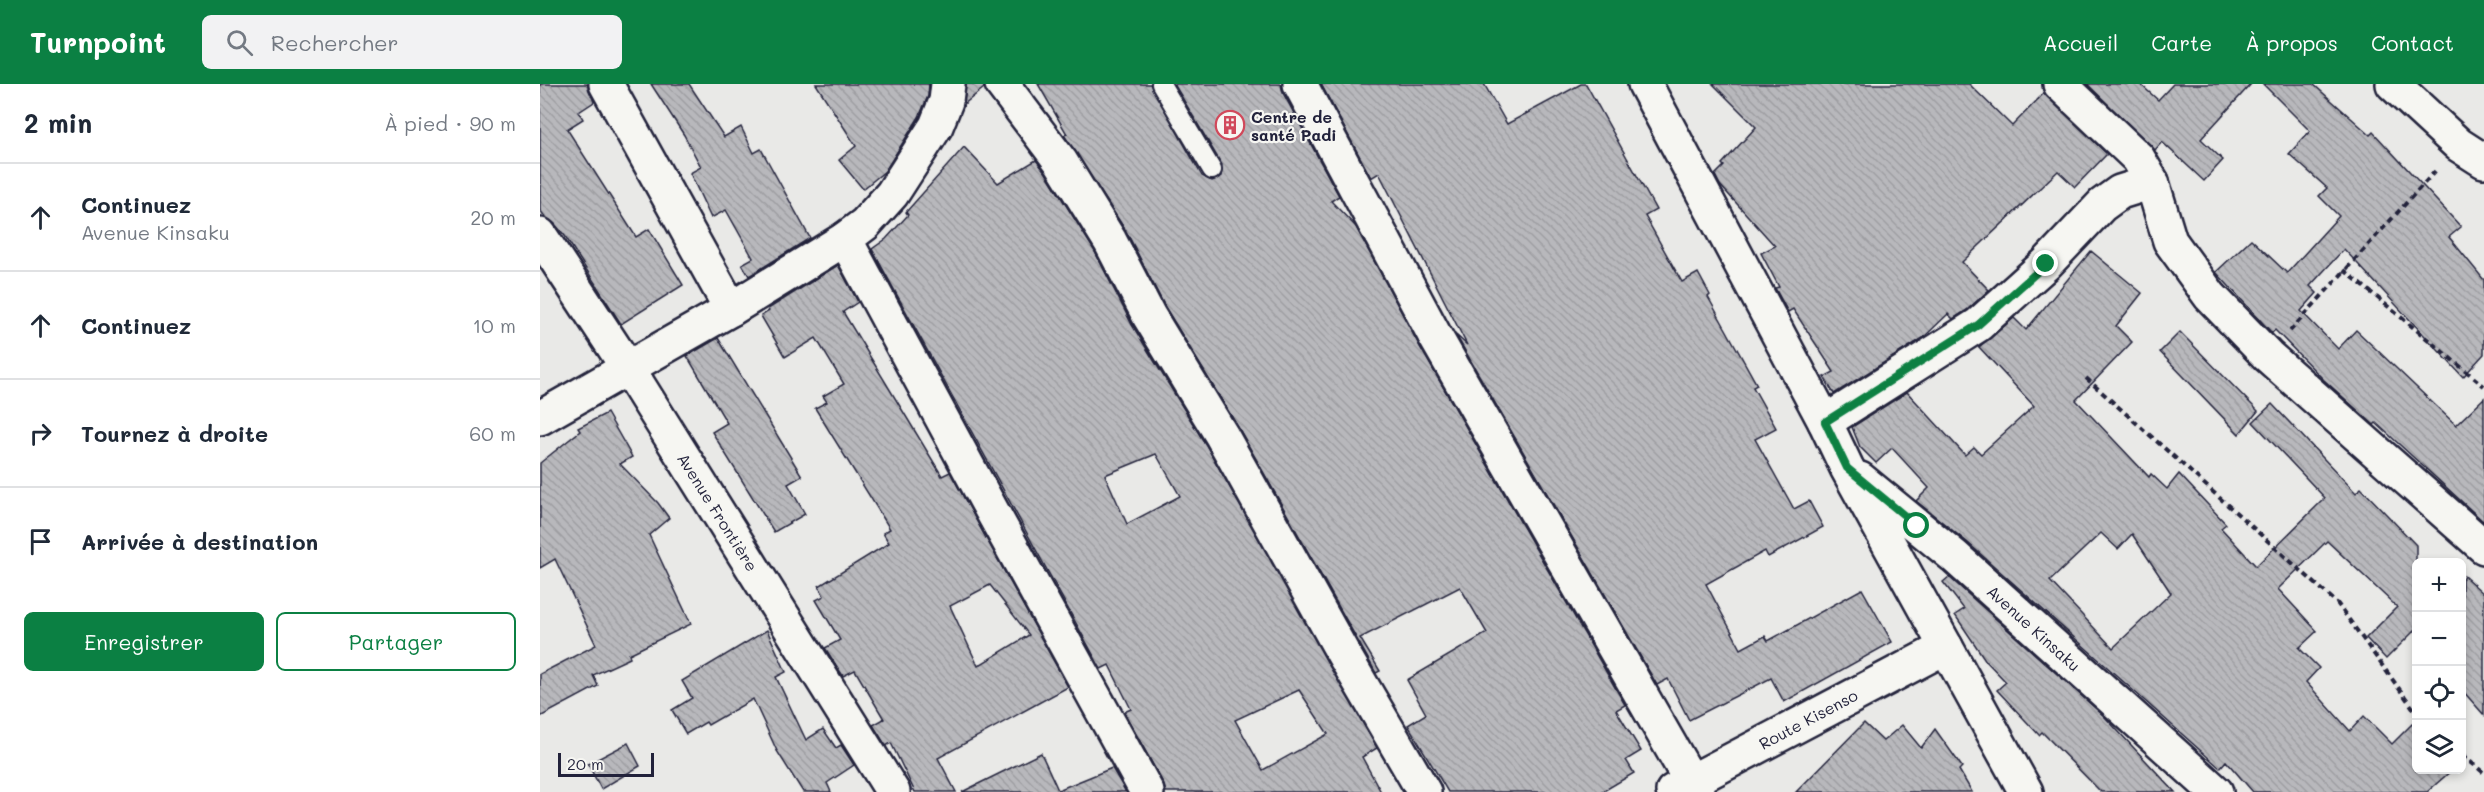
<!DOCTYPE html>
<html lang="fr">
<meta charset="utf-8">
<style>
:root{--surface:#fff;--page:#f2f2f3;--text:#1f2937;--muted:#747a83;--line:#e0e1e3;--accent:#0b8043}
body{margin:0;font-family:Mali,sans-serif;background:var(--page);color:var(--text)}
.controls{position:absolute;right:18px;bottom:18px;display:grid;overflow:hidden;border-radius:9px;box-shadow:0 3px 9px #0003}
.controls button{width:54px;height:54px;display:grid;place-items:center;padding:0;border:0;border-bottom:2px solid var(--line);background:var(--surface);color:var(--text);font:30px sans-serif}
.scale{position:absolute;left:18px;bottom:15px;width:96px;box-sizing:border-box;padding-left:6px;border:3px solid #22223b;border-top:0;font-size:16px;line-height:21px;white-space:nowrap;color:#22223b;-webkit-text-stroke:4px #f6f6f2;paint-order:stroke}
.stop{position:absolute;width:18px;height:18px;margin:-14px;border:4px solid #0b8043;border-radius:50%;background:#fff}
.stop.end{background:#0b8043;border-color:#fff;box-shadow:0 2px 6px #0008}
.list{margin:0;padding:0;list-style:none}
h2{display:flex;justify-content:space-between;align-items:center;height:78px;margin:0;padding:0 24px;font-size:26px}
h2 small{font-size:20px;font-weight:400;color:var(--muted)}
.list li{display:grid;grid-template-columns:39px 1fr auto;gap:18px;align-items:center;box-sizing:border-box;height:108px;padding:0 24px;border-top:2px solid var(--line)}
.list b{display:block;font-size:22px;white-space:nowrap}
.list p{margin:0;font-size:20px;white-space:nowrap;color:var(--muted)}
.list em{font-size:20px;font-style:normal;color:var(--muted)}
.actions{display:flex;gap:12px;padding:18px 24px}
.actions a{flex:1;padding:14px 0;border:2px solid var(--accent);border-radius:9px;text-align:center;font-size:21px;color:var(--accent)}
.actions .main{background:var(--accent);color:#fff}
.icon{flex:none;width:33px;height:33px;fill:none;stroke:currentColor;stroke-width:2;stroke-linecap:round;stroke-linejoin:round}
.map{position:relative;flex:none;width:1944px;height:708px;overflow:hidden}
header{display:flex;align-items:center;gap:36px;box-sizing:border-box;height:84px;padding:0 30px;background:var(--accent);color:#fff}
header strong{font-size:28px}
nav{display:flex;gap:33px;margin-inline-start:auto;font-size:21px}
.search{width:420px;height:54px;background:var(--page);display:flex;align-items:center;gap:15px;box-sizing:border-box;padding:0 21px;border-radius:9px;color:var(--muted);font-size:22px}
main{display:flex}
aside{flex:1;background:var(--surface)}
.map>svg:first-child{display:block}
.building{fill:url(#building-back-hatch);stroke:#22223b;stroke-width:1.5;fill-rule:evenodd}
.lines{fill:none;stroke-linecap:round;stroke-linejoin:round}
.service-casing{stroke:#22223b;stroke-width:22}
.minor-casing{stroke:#22223b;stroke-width:38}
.path{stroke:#22223b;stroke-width:4;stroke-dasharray:6 4.5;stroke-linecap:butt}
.service{stroke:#f6f6f2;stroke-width:18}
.minor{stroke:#f6f6f2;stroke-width:33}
.route{stroke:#0b8043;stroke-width:8}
.labels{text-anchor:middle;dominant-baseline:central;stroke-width:4.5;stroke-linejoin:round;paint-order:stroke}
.poi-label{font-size:16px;font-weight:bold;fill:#22223b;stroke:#f6f6f2;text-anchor:start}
.street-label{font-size:16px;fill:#22223b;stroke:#f6f6f2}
</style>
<header>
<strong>Turnpoint</strong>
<div class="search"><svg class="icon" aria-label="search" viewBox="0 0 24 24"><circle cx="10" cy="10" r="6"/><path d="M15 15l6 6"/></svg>Rechercher</div>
<nav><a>Accueil</a><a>Carte</a><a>À propos</a><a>Contact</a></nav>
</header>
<main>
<aside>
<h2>2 min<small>À pied · 90 m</small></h2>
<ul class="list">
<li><svg class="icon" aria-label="ahead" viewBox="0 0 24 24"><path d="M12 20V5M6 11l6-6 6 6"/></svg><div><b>Continuez</b><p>Avenue Kinsaku</p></div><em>20 m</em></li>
<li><svg class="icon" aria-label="ahead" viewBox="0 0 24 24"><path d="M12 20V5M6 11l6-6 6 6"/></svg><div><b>Continuez</b></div><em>10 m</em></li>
<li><svg class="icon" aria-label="right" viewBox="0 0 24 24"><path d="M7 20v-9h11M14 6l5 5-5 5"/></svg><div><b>Tournez à droite</b></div><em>60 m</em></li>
<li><svg class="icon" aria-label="arrive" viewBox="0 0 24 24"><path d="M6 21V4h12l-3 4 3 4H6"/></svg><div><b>Arrivée à destination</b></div></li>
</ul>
<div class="actions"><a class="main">Enregistrer</a><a>Partager</a></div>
</aside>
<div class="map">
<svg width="1944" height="708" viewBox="0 0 1944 708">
<defs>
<pattern id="building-back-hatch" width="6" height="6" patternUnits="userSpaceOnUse" patternTransform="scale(1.5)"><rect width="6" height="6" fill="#b8b8bc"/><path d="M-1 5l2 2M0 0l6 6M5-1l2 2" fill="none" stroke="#9e9ea2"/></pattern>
</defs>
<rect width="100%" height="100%" fill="#e9e9e7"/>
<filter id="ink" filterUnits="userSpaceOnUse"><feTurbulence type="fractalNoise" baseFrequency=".0167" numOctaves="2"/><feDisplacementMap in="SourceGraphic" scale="12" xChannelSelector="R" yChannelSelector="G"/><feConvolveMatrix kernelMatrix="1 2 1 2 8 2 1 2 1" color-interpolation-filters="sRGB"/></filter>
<g filter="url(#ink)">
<g class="building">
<path d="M0,0H47L54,18L39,28L43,35L27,45L96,153L109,145L143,201L81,240L25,152L15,140L5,133L0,126Z"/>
<path d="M111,0H149L184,53L201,43L214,69L221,65L270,154L209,192L202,180L213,174L186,126L171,134L150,89L161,83L144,51Z"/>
<path d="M276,0H389L388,12L379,33L345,87L323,105L299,76L316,62Z"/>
<path d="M426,0H444V4L424,20Z"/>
<path d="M498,0H610L662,92L672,97L681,92L682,81L634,0H741L743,9L799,112L791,117L816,143L879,261L1085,621L1076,626L1101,667L1086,676L1094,689L1062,708H908L868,641L886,630L867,596L947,549L920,503L820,554L840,587L836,589L698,343L625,223L586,147L524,51L527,50Z"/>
<path d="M781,0H944L967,40L1041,0H1046L1116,126L1105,132L1142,198L1158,189L1170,211L1168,213L1217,301L1213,303L1236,344L1215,355L1254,425L1269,417L1283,443L1228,473L1225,467L1166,500L1201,565L1225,552L1228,557L1322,505L1352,558L1244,618L1231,594L1149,636L1128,595L1117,601L916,251L927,261L839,89L831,94Z"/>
<path d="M1173,0H1429L1472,42L1504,9L1567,70L1535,103L1518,87L1422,178L1449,206L1427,226L1413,235L1408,230L1383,254L1294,310L1284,293L1294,288L1253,225L1248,228L1235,204L1239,203L1221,169L1235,162L1180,101L1175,91L1184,82L1182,80L1216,43Z"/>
<path d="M1547,0H1600L1618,16L1633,0H1711L1661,55L1683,76L1664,97L1622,58L1615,66Z"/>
<path d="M1723,0H1773L1830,51L1833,48L1921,143L1909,153L1944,196V270L1923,293L1804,165L1770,202L1777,209L1761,227L1798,265L1816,246L1916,341L1944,314V438L1836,339L1834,341L1784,296L1735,246L1732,249L1676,188L1711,155L1747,189L1799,132L1779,112L1787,104L1749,70L1770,47Z"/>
<path d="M424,63L458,99L496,76L506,89L554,166L592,241L666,361L837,664L822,673L841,708H626L623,699L584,628L591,625L569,581L561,585L332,165L346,155L368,131L366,128ZM616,370L640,412L587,440L565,391ZM759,606L788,650L723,686L695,636Z"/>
<path d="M1551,167L1602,209L1576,242L1592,258L1536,316L1609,393L1611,390L1627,405L1639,390L1686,440L1681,444L1716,482L1785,414L1713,338L1732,320L1816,409L1821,404L1876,461V545L1846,575L1826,554L1857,523L1787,457L1738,505L1777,547L1759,564L1779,584L1766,598L1810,647L1824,632L1852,660L1872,640L1876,644V686H1912L1887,708H1713L1686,677L1680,684L1427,458L1376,417L1389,404L1352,364L1336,379L1320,363L1312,343L1367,308L1425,371L1434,363L1441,370L1494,322L1439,263L1474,234L1486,246ZM1561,449L1578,465L1592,450L1631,509L1573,564L1510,497Z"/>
<path d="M298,181L318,218L303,228L402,392L410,388L528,603L398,674L416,708H375L351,659L346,662L333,641L344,635L315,586L303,592L285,564L300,556L276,516L284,512L279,502L349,459L343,449L350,445L275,324L287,318L283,312L304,300L276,254L245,273L221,232L229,227L228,225ZM450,501L489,551L438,582L410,522Z"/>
<path d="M1640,248L1718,327L1699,350L1620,268Z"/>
<path d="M178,254L262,392L248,400L265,430L234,448L172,348L187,339L147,272Z"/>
<path d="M67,329L92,373L80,380L118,419L129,434L109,451L151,540L89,570L90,574L53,591L58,602L0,633V590L56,561L15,475L0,484V379L40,347L38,344Z"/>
<path d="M1924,492L1944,510V631L1922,606V496Z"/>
<path d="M1409,493L1564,632L1635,708H1561L1502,648L1499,651L1457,606L1466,598L1446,577L1415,531L1424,525L1403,498Z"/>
<path d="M227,546L246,588L236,593L266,656L283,645L296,664L301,661L314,681L287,699L291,708H263L237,667L213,615L168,641L166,638L146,650L132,626L152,614L142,597Z"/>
<path d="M1324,639L1343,657L1362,641L1381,664L1395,645L1422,683L1419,686L1432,708H1256Z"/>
<path d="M88,659L100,682L61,705L48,680Z"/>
<path d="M501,669L518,706L572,684L586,708H422Z"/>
</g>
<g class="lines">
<g class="service-casing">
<path id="service" d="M621,0L672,86"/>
</g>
<g class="minor-casing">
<g id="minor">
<path d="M66,0L191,225"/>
<path d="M462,0L521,78L570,157L609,232L682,352L804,571L884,708"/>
<path d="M760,0L895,252L1157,708"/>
<path d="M1105,0L1285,338L1307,384L1486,708"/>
<path d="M1520,0L1598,74L1612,98L1630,157L1670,212L1728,272L1944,463"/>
<path d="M1853,0L1919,61L1944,77"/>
<path d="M0,151L87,283L353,708"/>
<path d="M305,155L452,427L607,708"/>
<path d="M0,334L191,225L305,155L325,140L352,110L396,42L406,17L408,0"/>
<path d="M1285,338L1438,241L1506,180L1562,121L1580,108L1612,98"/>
<path d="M1320,395L1414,472L1676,708"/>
<path d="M1133,707L1406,563"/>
</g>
</g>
<g class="path">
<path d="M1804,186L1944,302"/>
<path d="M1750,247L1898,84"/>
<path d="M1546,294L1797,519L1876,628"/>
<path d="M1922,671L1944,689"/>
</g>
<use href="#service" class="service"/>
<use href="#minor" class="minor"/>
</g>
</g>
<g class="lines" filter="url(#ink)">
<path class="route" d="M1377,442L1307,384L1285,338L1438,241L1506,180"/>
</g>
<defs>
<g id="building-ring" transform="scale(1.5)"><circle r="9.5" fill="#f6f6f2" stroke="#d1495b" stroke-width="1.5"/><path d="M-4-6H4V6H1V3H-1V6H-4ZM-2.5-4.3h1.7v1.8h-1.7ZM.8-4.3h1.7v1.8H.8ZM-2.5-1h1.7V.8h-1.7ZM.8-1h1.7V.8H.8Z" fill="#d1495b"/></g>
</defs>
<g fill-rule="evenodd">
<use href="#building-ring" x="690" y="41"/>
</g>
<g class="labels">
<g class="poi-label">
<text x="711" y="32">Centre de<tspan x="711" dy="18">santé Padi</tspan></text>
</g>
<g class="street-label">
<text transform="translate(178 428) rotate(58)">Avenue Frontière</text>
<text transform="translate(1494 544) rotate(42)">Avenue Kinsaku</text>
<text transform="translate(1268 635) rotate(-28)">Route Kisenso</text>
</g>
</g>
</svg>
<div class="controls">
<button>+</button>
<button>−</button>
<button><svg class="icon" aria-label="locate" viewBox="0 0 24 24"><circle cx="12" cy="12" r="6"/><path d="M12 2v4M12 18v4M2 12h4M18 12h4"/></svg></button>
<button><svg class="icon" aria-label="layers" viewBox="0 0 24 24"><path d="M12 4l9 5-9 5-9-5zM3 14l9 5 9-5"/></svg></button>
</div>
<div class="scale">20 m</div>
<div class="stop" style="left:1377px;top:442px"></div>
<div class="stop end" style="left:1506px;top:180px"></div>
</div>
</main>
